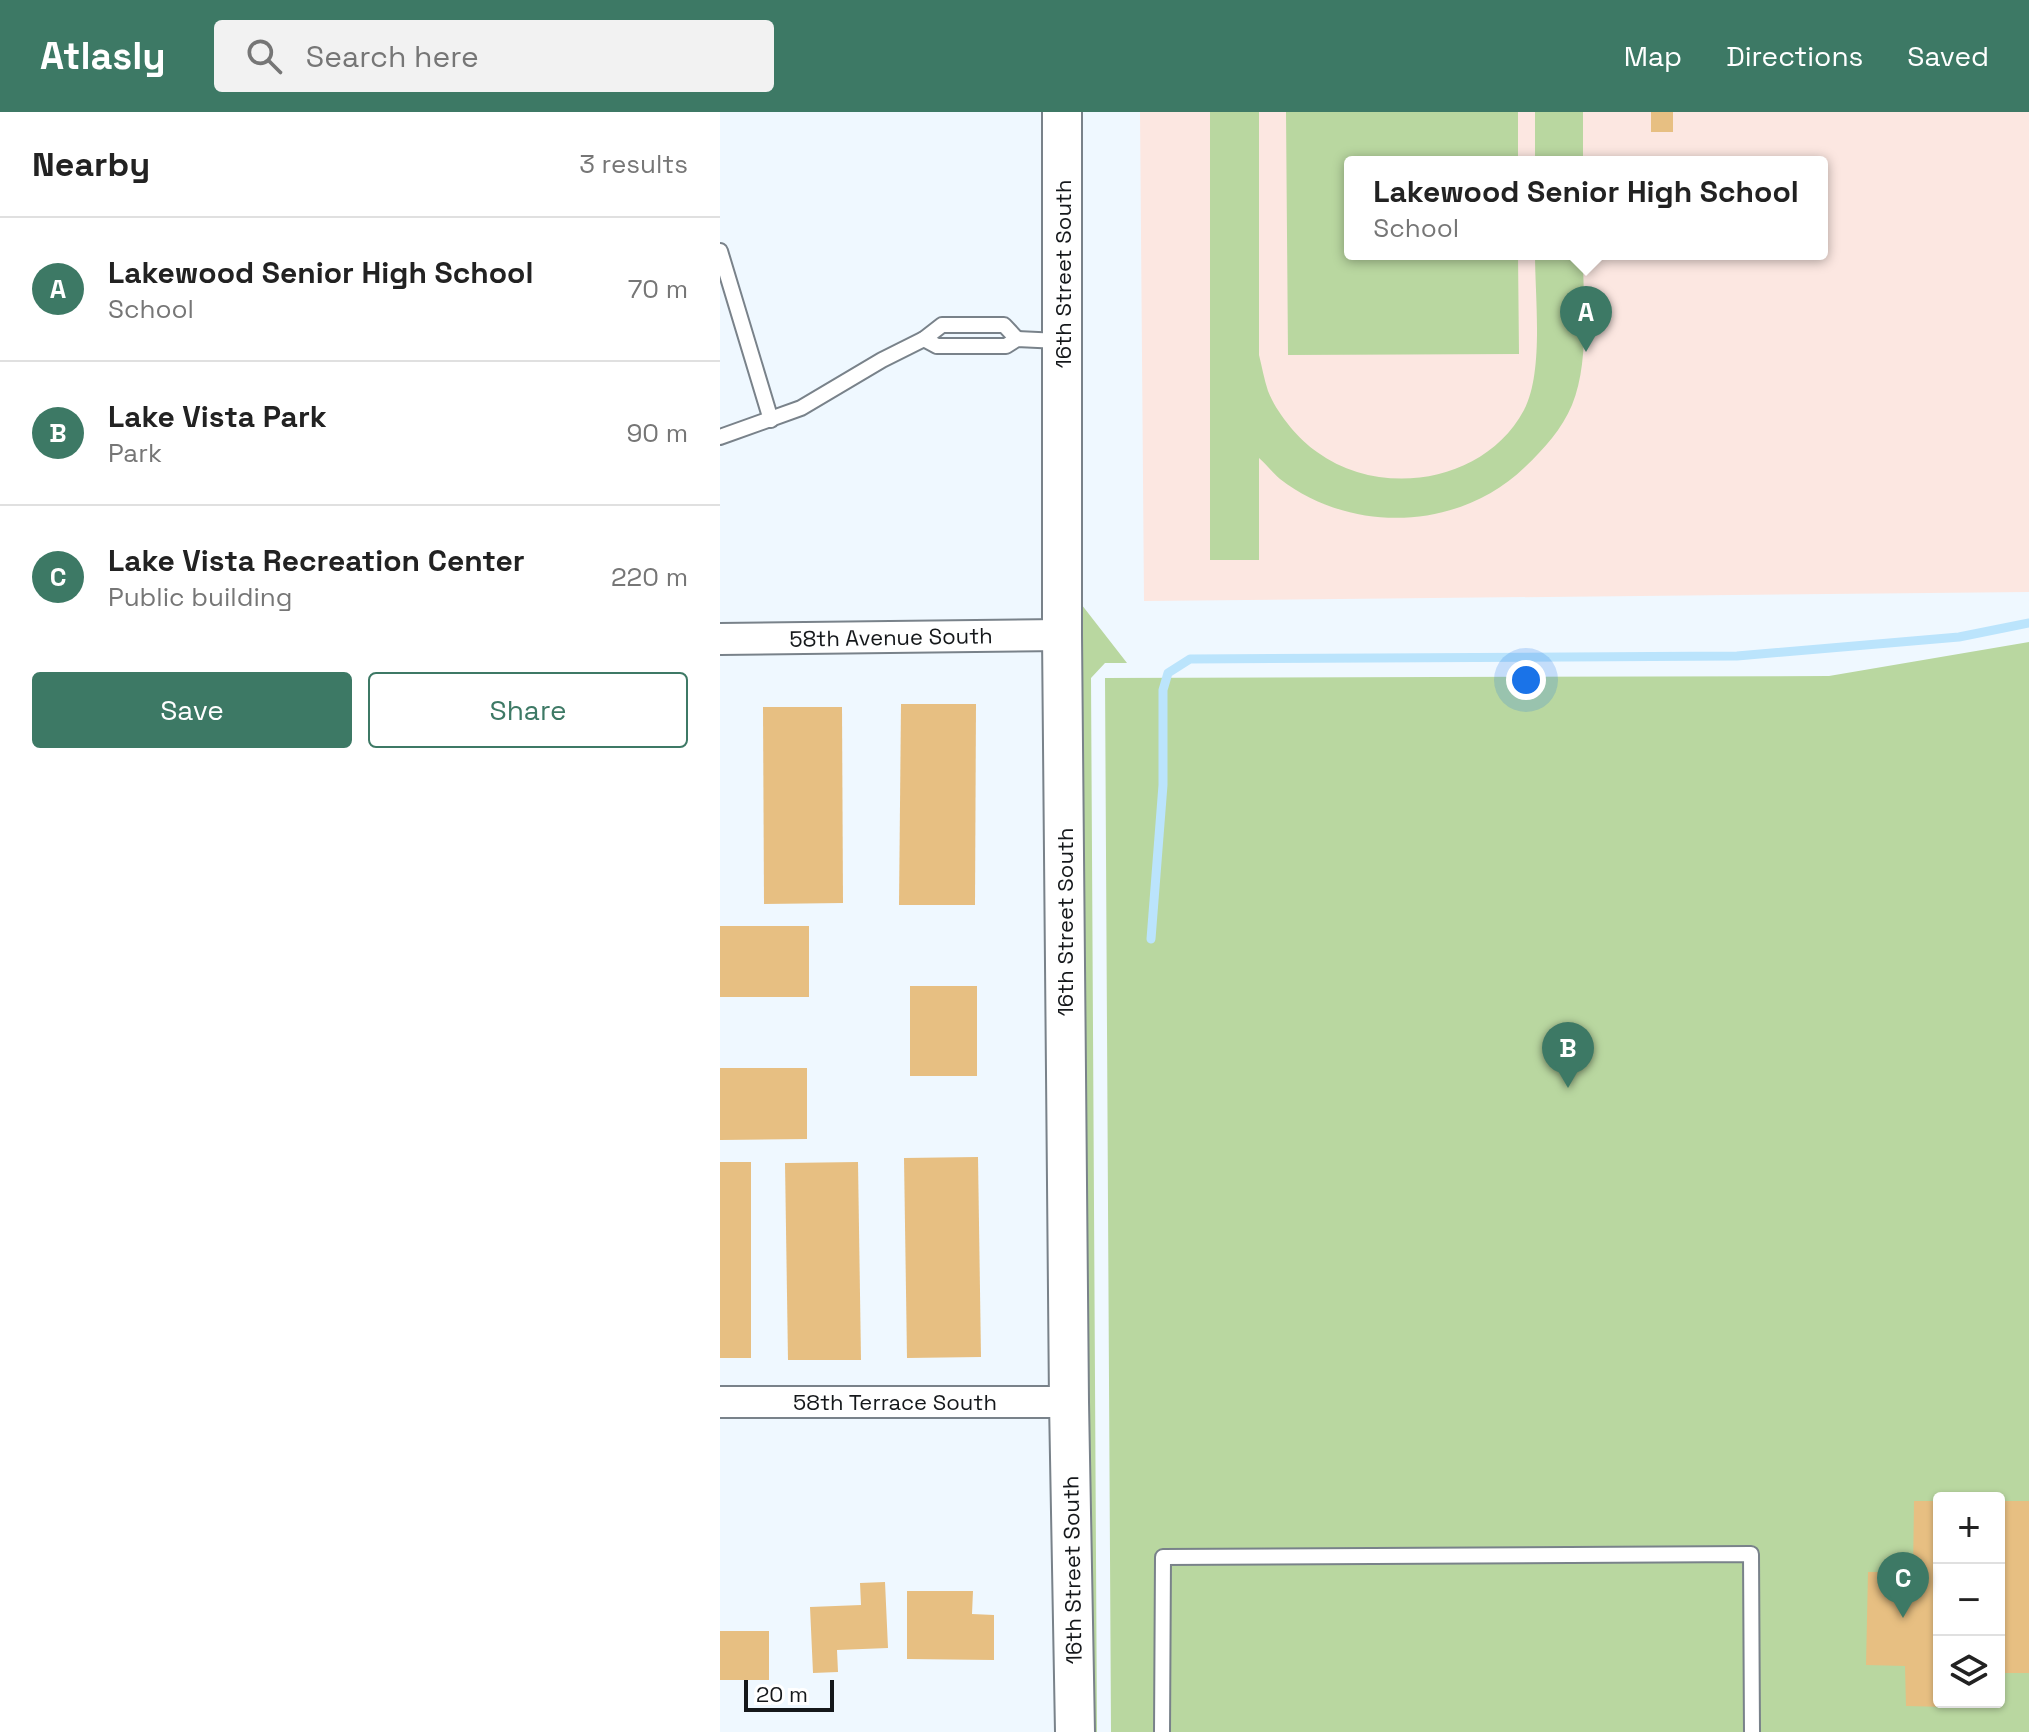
<!DOCTYPE html>
<meta charset="utf-8">
<style>
:root{--surface:#fff;--page:#f2f2f2;--text:#222;--muted:#767676;--line:#e0e0e0;--accent:#3d7965}
body{margin:0;font-family:"Space Grotesk",sans-serif;background:var(--page);color:var(--text)}
.controls{position:absolute;right:24px;bottom:24px;display:grid;overflow:hidden;border-radius:8px;box-shadow:0 2px 6px #0004}
.controls button{width:72px;height:72px;display:grid;place-items:center;padding:0;border:0;border-bottom:2px solid var(--line);background:var(--surface);color:var(--text);font:40px sans-serif}
.scale{position:absolute;left:24px;bottom:20px;width:90px;box-sizing:border-box;padding-left:8px;border:4px solid #15181b;border-top:0;font-size:22px;line-height:28px;white-space:nowrap;color:#15181b;-webkit-text-stroke:6px #fff;paint-order:stroke}
.you{position:absolute;left:806px;top:568px;width:28px;height:28px;margin:-20px;border:6px solid #fff;border-radius:50%;background:#1a73e8;box-shadow:0 0 0 12px #1a73e833}
.badge{display:grid;place-items:center;width:52px;height:52px;border-radius:50%;background:var(--accent);color:#fff;font-size:26px;font-weight:700}
.pin{position:absolute;translate:-50% -66px;filter:drop-shadow(0 2px 4px #0008)}
.pin::after{content:'';position:absolute;top:42px;width:28px;height:24px;background:inherit;clip-path:polygon(0 0,100% 0,50% 100%)}
.popup{position:absolute;left:624px;top:44px;width:484px;height:104px;box-sizing:border-box;display:grid;place-content:center;border-radius:8px;background:var(--surface);filter:drop-shadow(0 2px 6px #0005);font-size:26px;white-space:nowrap;color:var(--muted)}
.popup b{font-size:30px;color:var(--text)}
.popup::after{content:'';position:absolute;left:50%;top:100%;margin-left:-16px;border:16px solid transparent;border-top-color:var(--surface)}
.list{margin:0;padding:0;list-style:none}
h2{display:flex;justify-content:space-between;align-items:center;height:104px;margin:0;padding:0 32px;font-size:34px}
h2 small{font-size:26px;font-weight:400;color:var(--muted)}
.list li{display:grid;grid-template-columns:52px 1fr auto;gap:24px;align-items:center;box-sizing:border-box;height:144px;padding:0 32px;border-top:2px solid var(--line)}
.list b{display:block;font-size:30px;white-space:nowrap}
.list p{margin:0;font-size:26px;white-space:nowrap;color:var(--muted)}
.list em{font-size:26px;font-style:normal;color:var(--muted)}
.actions{display:flex;gap:16px;padding:24px 32px}
.actions a{flex:1;padding:18px 0;border:2px solid var(--accent);border-radius:8px;text-align:center;font-size:28px;color:var(--accent)}
.actions .main{background:var(--accent);color:#fff}
.icon{flex:none;width:44px;height:44px;fill:none;stroke:currentColor;stroke-width:2;stroke-linecap:round;stroke-linejoin:round}
.map{position:relative;flex:none;width:1309px;height:1620px;overflow:hidden}
header{display:flex;align-items:center;gap:48px;box-sizing:border-box;height:112px;padding:0 40px;background:var(--accent);color:#fff}
header strong{font-size:38px}
nav{display:flex;gap:44px;margin-inline-start:auto;font-size:28px}
.search{width:560px;height:72px;background:var(--page);display:flex;align-items:center;gap:20px;box-sizing:border-box;padding:0 28px;border-radius:8px;color:var(--muted);font-size:30px}
main{display:flex}
aside{flex:1;background:var(--surface)}
.map>svg:first-child{display:block}
.education{fill:#fce7e1;fill-rule:evenodd}
.green{fill:#b9d7a0;fill-rule:evenodd}
.lines{fill:none;stroke-linecap:round;stroke-linejoin:round}
.stream{stroke:#bbe4fc;stroke-width:9}
.building{fill:#e7bf82}
.service-casing{stroke:#79828a;stroke-width:18}
.minor-casing{stroke:#79828a;stroke-width:34}
.tertiary-casing{stroke:#79828a;stroke-width:42}
.service{stroke:#fff;stroke-width:14}
.minor{stroke:#fff;stroke-width:30}
.tertiary{stroke:#fff;stroke-width:38}
.labels{text-anchor:middle;dominant-baseline:central;stroke-width:7;stroke-linejoin:round;paint-order:stroke}
.street-label{font-size:22px;fill:#15181b;stroke:#fff}
</style>
<header>
<strong>Atlasly</strong>
<div class="search"><svg class="icon" aria-label="search" viewBox="0 0 24 24"><circle cx="10" cy="10" r="6"/><path d="M15 15l6 6"/></svg>Search here</div>
<nav><a>Map</a><a>Directions</a><a>Saved</a></nav>
</header>
<main>
<aside>
<h2>Nearby<small>3 results</small></h2>
<ul class="list">
<li><span class="badge">A</span><div><b>Lakewood Senior High School</b><p>School</p></div><em>70 m</em></li>
<li><span class="badge">B</span><div><b>Lake Vista Park</b><p>Park</p></div><em>90 m</em></li>
<li><span class="badge">C</span><div><b>Lake Vista Recreation Center</b><p>Public building</p></div><em>220 m</em></li>
</ul>
<div class="actions"><a class="main">Save</a><a>Share</a></div>
</aside>
<div class="map">
<svg width="1309" height="1620" viewBox="0 0 1309 1620">
<rect width="100%" height="100%" fill="#eff8ff"/>
<path class="education" d="M420,0H1309V480L424,489ZM630,50H1102V142H630Z"/>
<g class="green">
<path d="M490,0H539V243C542,255 544,267 548,279C556,300 578,327 597,340C661,387 765,371 804,298C824,260 815,186 815,142H863C863,188 870,249 852,293C842,317 824,337 805,355C740,418 633,423 560,367C553,361 546,352 539,346V448H490Z"/>
<path d="M566,0H798V50H630V142H798L799,242L568,243Z"/>
<rect x="815" y="0" width="48" height="50"/>
<path d="M358,488L407,551H385L371,566L377,1620H371Z"/>
<path d="M1309,530V1620H391L385,566L1109,564ZM1219,1386H1279V1590H1219Z"/>
</g>
<g class="lines">
<path class="stream" d="M431,827L443,673V578L448,561L470,547L1017,544L1239,525L1309,511"/>
</g>
<g class="building">
<rect x="931" y="0" width="22" height="20"/>
<path d="M181,592H256L255,793H179Z"/>
<path d="M43,595H122L123,791L44,792Z"/>
<rect x="0" y="814" width="89" height="71"/>
<rect x="190" y="874" width="67" height="90"/>
<path d="M0,956H87V1027L0,1028Z"/>
<path d="M258,1045L261,1245L187,1246L184,1046Z"/>
<rect x="0" y="1050" width="31" height="196"/>
<path d="M138,1050L141,1248H68L65,1051Z"/>
<path d="M1194,1389H1219V1590H1268L1267,1596L1186,1594L1185,1554L1146,1553L1148,1460H1193Z"/>
<rect x="1279" y="1389" width="30" height="172"/>
<path d="M165,1470L168,1536L117,1538L118,1560L93,1561L90,1495L141,1493L140,1471Z"/>
<path d="M187,1479H253L252,1502L274,1503V1548L187,1547Z"/>
<rect x="0" y="1519" width="49" height="49"/>
</g>
<g class="lines">
<g class="service-casing">
<g id="service">
<path d="M0,139L51,308"/>
<path d="M204,227L217,234H286L297,227L339,229"/>
<path d="M0,325L81,296L162,248L204,227L222,213H284L297,227"/>
<path d="M442,1620L443,1445L1031,1442L1032,1620"/>
</g>
</g>
<g class="minor-casing">
<g id="minor">
<path d="M0,527L342,523"/>
<path d="M0,1290H349"/>
</g>
</g>
<g class="tertiary-casing">
<path id="tertiary" d="M342,0V523L349,1290L355,1620"/>
</g>
<use href="#service" class="service"/>
<use href="#minor" class="minor"/>
<use href="#tertiary" class="tertiary"/>
</g>
<g class="labels">
<g class="street-label">
<text transform="translate(343 162) rotate(-90)">16th Street South</text>
<text transform="translate(171 525) rotate(-1)">58th Avenue South</text>
<text transform="translate(345 810) rotate(-90)">16th Street South</text>
<text x="175" y="1290">58th Terrace South</text>
<text transform="translate(352 1458) rotate(-91)">16th Street South</text>
</g>
</g>
</svg>
<div class="controls">
<button>+</button>
<button>−</button>
<button><svg class="icon" aria-label="layers" viewBox="0 0 24 24"><path d="M12 4l9 5-9 5-9-5zM3 14l9 5 9-5"/></svg></button>
</div>
<div class="scale">20 m</div>
<div class="you"></div>
<div class="pin badge" style="left:866px;top:240px">A</div>
<div class="popup"><b>Lakewood Senior High School</b>School</div>
<div class="pin badge" style="left:848px;top:976px">B</div>
<div class="pin badge" style="left:1183px;top:1506px">C</div>
</div>
</main>
